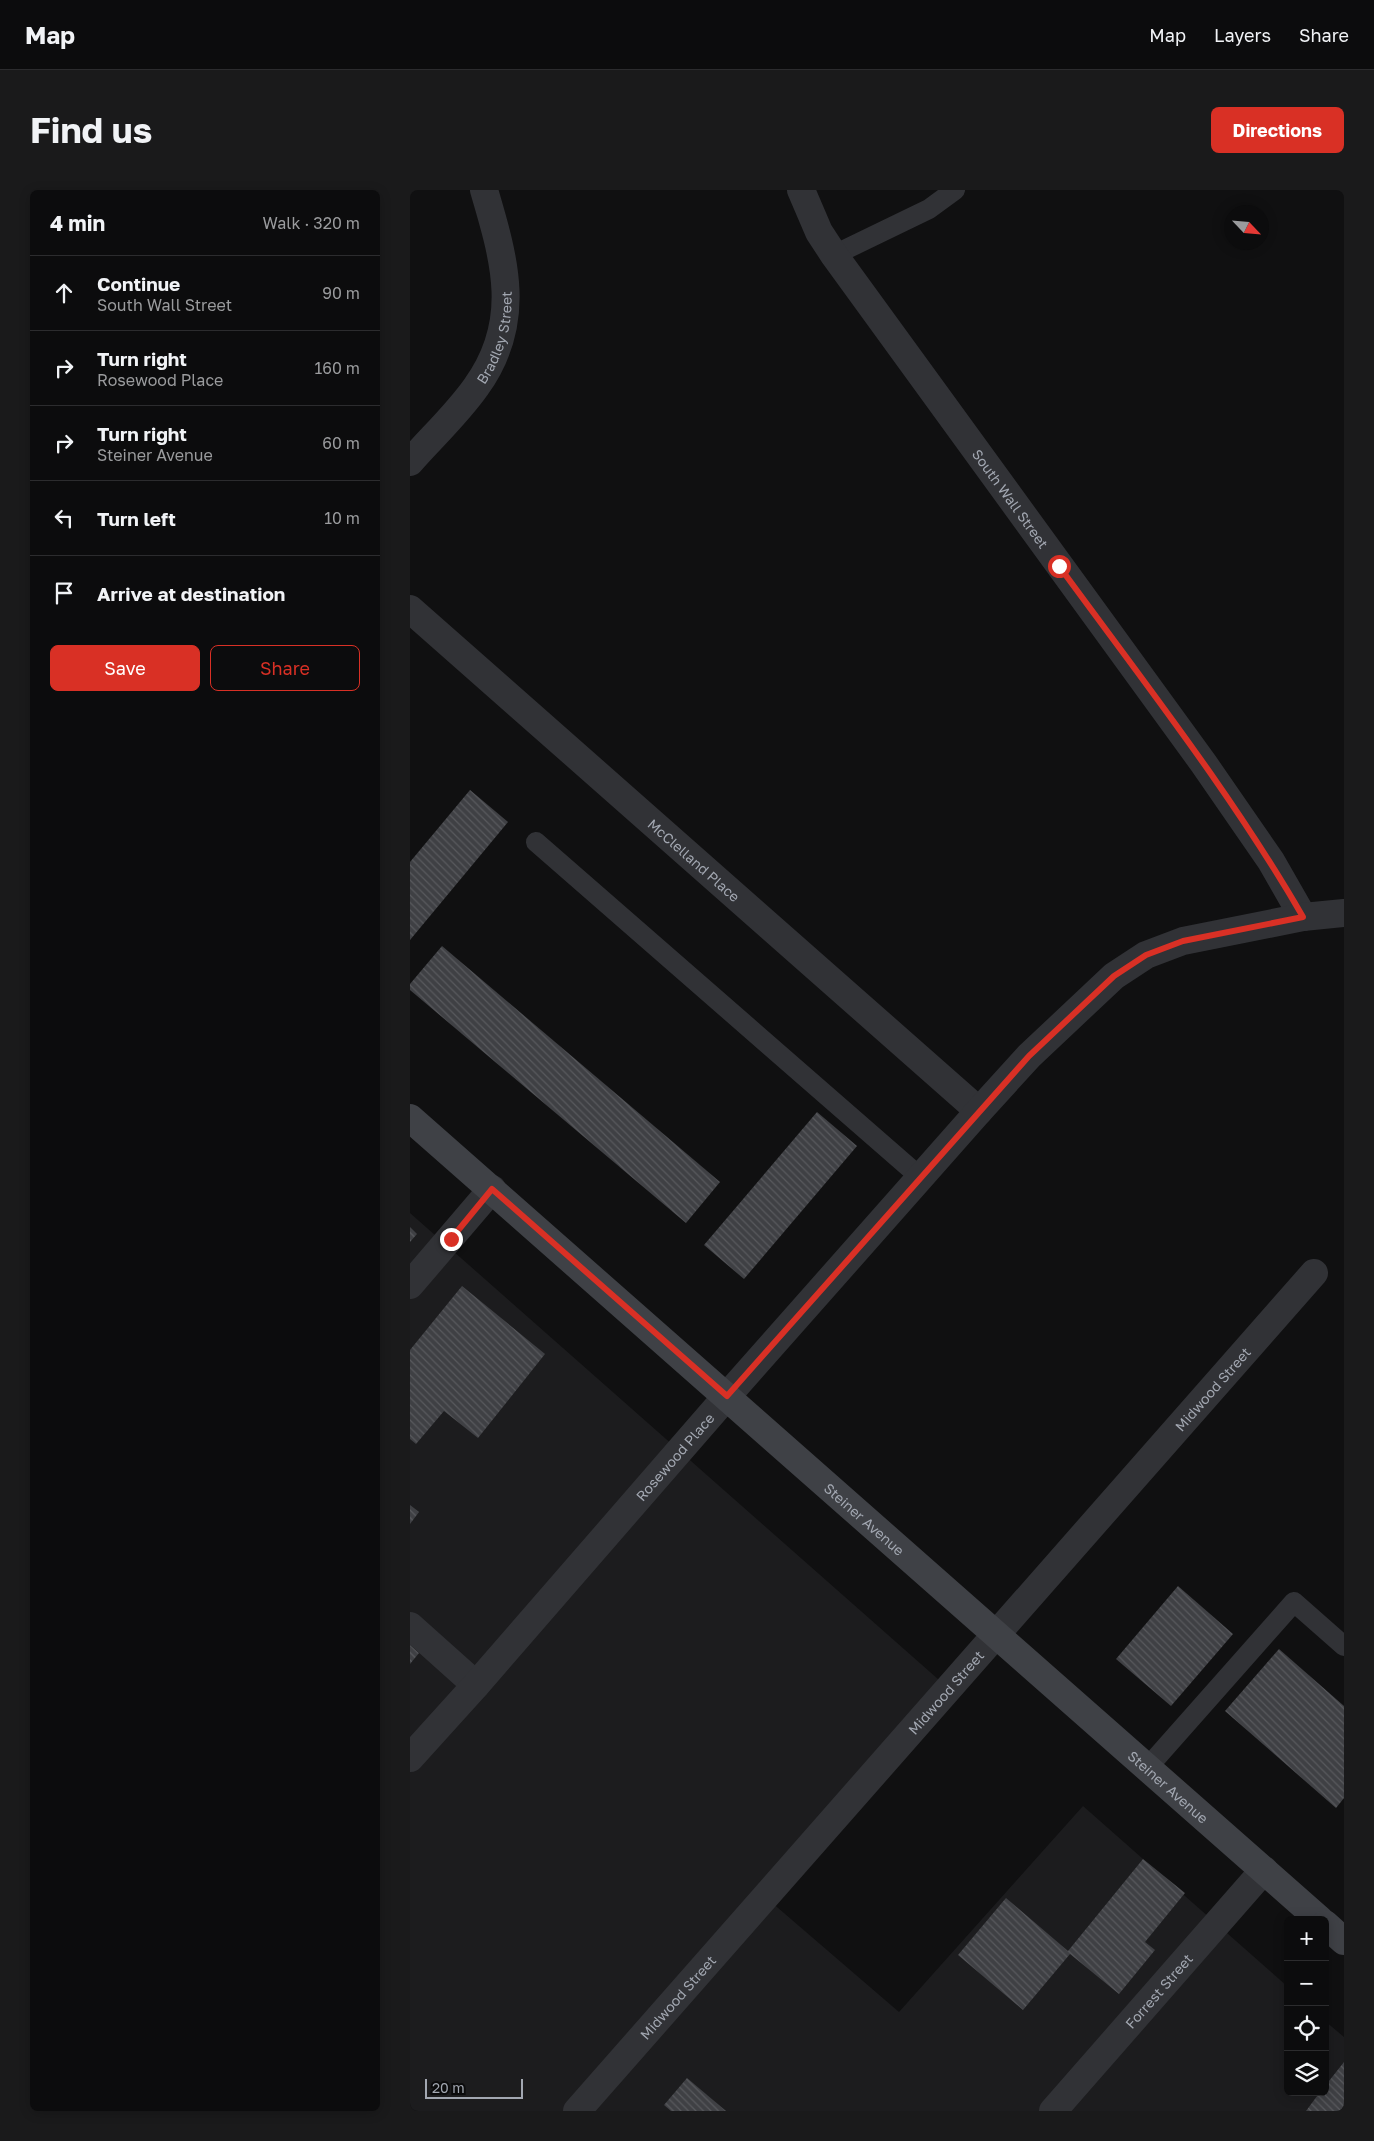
<!DOCTYPE html>
<meta charset="utf-8">
<style>
:root{--surface:#0c0c0d;--page:#1a1a1b;--text:#f1f3f6;--muted:#9a9b9d;--line:#2c2c2e;--accent:#d93025}
body{margin:0;font-family:"Golos Text",sans-serif;background:var(--page);color:var(--text)}
.controls{position:absolute;right:15px;bottom:15px;display:grid;overflow:hidden;border-radius:8px;box-shadow:0 2px 12px #0003}
.controls button{width:45px;height:45px;display:grid;place-items:center;padding:0;border:0;border-bottom:1px solid var(--line);background:var(--surface);color:var(--text);font:25px sans-serif}
.compass{position:absolute;left:814px;top:15px;width:45px;height:45px;border-radius:50%;background:var(--surface);box-shadow:0 2px 12px #0003;rotate:116deg}
.scale{position:absolute;left:15px;bottom:12px;width:98px;box-sizing:border-box;padding-left:5px;border:2px solid #a2a7b1;border-top:0;font-size:14px;line-height:18px;white-space:nowrap;color:#a2a7b1;-webkit-text-stroke:4px #0b0b0c;paint-order:stroke}
.stop{position:absolute;width:15px;height:15px;margin:-11px;border:4px solid #d93025;border-radius:50%;background:#fff}
.stop.end{background:#d93025;border-color:#fff;box-shadow:0 1px 5px #0008}
.list{margin:0;padding:0;list-style:none}
h2{display:flex;justify-content:space-between;align-items:center;height:65px;margin:0;padding:0 20px;font-size:21px}
h2 small{font-size:16px;font-weight:400;color:var(--muted)}
.list li{display:grid;grid-template-columns:32px 1fr auto;gap:15px;align-items:center;box-sizing:border-box;height:75px;padding:0 20px;border-top:1px solid var(--line)}
.list b{display:block;font-size:19px;white-space:nowrap}
.list p{margin:0;font-size:16px;white-space:nowrap;color:var(--muted)}
.list em{font-size:16px;font-style:normal;color:var(--muted)}
.actions{display:flex;gap:10px;padding:15px 20px}
.actions a{flex:1;padding:11px 0;border:1px solid var(--accent);border-radius:8px;text-align:center;font-size:18px;color:var(--accent)}
.actions .main{background:var(--accent);color:#fff}
.icon{flex:none;width:28px;height:28px;fill:none;stroke:currentColor;stroke-width:2;stroke-linecap:round;stroke-linejoin:round}
.map{position:relative;flex:none;width:934px;height:1921px;overflow:hidden;border-radius:8px}
header{display:flex;align-items:center;gap:30px;box-sizing:border-box;height:70px;padding:0 25px;background:var(--surface);border-bottom:1px solid var(--line)}
header strong{font-size:24px}
nav{display:flex;gap:28px;margin-inline-start:auto;font-size:18px}
.intro{display:flex;align-items:center;justify-content:space-between;box-sizing:border-box;height:120px;padding:0 30px}
h1{margin:0;font-size:35px}
.button{padding:12px 22px;border-radius:8px;background:var(--accent);color:#fff;font-size:18px;font-weight:700}
main{display:flex;gap:30px;padding:0 30px}
aside{flex:1;background:var(--surface);border-radius:8px;box-shadow:0 2px 12px #0003}
.map>svg:first-child{display:block}
.built{fill:#1c1c1e}
.building{fill:url(#building-back-hatch)}
.lines{fill:none;stroke-linecap:round;stroke-linejoin:round}
.lane{stroke:#313236;stroke-width:20}
.street{stroke:#313236;stroke-width:28}
.secondary{stroke:#3f4146;stroke-width:28}
.route{stroke:#d93025;stroke-width:6}
.labels{text-anchor:middle;dominant-baseline:central;stroke-width:5;stroke-linejoin:round;paint-order:stroke}
.street-label{font-size:14px;fill:#a2a7b1;stroke:#0b0b0c}
</style>
<header>
<strong>Map</strong>
<nav><a>Map</a><a>Layers</a><a>Share</a></nav>
</header>
<div class="intro"><h1>Find us</h1><a class="button">Directions</a></div>
<main>
<aside>
<h2>4 min<small>Walk · 320 m</small></h2>
<ul class="list">
<li><svg class="icon" aria-label="ahead" viewBox="0 0 24 24"><path d="M12 20V5M6 11l6-6 6 6"/></svg><div><b>Continue</b><p>South Wall Street</p></div><em>90 m</em></li>
<li><svg class="icon" aria-label="right" viewBox="0 0 24 24"><path d="M7 20v-9h11M14 6l5 5-5 5"/></svg><div><b>Turn right</b><p>Rosewood Place</p></div><em>160 m</em></li>
<li><svg class="icon" aria-label="right" viewBox="0 0 24 24"><path d="M7 20v-9h11M14 6l5 5-5 5"/></svg><div><b>Turn right</b><p>Steiner Avenue</p></div><em>60 m</em></li>
<li><svg class="icon" aria-label="left" viewBox="0 0 24 24"><path d="M17 20v-9H6M10 6l-5 5 5 5"/></svg><div><b>Turn left</b></div><em>10 m</em></li>
<li><svg class="icon" aria-label="arrive" viewBox="0 0 24 24"><path d="M6 21V4h12l-3 4 3 4H6"/></svg><div><b>Arrive at destination</b></div></li>
</ul>
<div class="actions"><a class="main">Save</a><a>Share</a></div>
</aside>
<div class="map">
<svg width="934" height="1921" viewBox="0 0 934 1921">
<defs>
<pattern id="building-back-hatch" width="6" height="6" patternUnits="userSpaceOnUse" patternTransform="scale(1.25)"><rect width="6" height="6" fill="#3f4044"/><path d="M-1 5l2 2M0 0l6 6M5-1l2 2" fill="none" stroke="#58595d"/></pattern>
</defs>
<rect width="100%" height="100%" fill="#101011"/>
<path class="built" d="M0,1023L537,1497L353,1705L489,1822L673,1616L878,1797V1902H915V1831L934,1847V1921H0Z"/>
<g class="building">
<path d="M60,600L98,632L0,750V672Z"/>
<path d="M32,756L310,992L276,1033L0,800V794Z"/>
<path d="M407,922L447,956L334,1089L294,1055Z"/>
<path d="M0,1037L7,1044L0,1052Z"/>
<path d="M52,1096L135,1164L68,1248L34,1221L6,1254L0,1249V1160Z"/>
<path d="M0,1315L9,1322L0,1334Z"/>
<path d="M768,1396L823,1444L761,1516L706,1469Z"/>
<path d="M0,1455L9,1463L0,1474Z"/>
<path d="M869,1459L934,1516V1608L926,1618L815,1521Z"/>
<path d="M733,1669L775,1703L735,1752L745,1760L709,1804L660,1764L613,1820L548,1765L596,1708L658,1761Z"/>
<path d="M934,1872V1921H896L910,1902H915V1896Z"/>
<path d="M277,1888L316,1921H261L254,1915Z"/>
</g>
<g class="lines">
<g class="lane">
<path d="M424,65L519,19L545,0"/>
<path d="M126,652L510,987"/>
<path d="M738,1577L884,1412L934,1456"/>
</g>
<g class="street">
<path id="s1" d="M391,0L409,42L424,65L794,574L861,671L893,727"/>
<path id="s2" d="M0,272C22,247 47,224 66,197C113,132 95,71 74,0"/>
<path id="s3" d="M0,419L569,921"/>
<path d="M0,1095L82,999"/>
<path d="M0,1436L66,1495"/>
<path id="s4" d="M0,1568L66,1495L317,1206L569,921L619,866L704,786L736,765L773,751L893,727L934,723"/>
<path id="s5" d="M167,1921L904,1083"/>
<path id="s6" d="M643,1921L854,1680"/>
</g>
<g class="secondary">
<path id="s7" d="M0,928L910,1730"/>
<path d="M915,1734L934,1751"/>
</g>
</g>
<g class="lines">
<path class="route" d="M41,1049L82,999L317,1206L619,866L704,786L736,765L773,751L893,727C822,604 733,491 649,376"/>
</g>
<g class="labels">
<g class="street-label">
<text stroke="none"><textPath href="#s2" startOffset="154">Bradley Street</textPath></text>
<text stroke="none"><textPath href="#s1" startOffset="374">South Wall Street</textPath></text>
<text stroke="none"><textPath href="#s3" startOffset="379">McClelland Place</textPath></text>
<text stroke="none"><textPath href="#s5" startOffset="962">Midwood Street</textPath></text>
<text stroke="none"><textPath href="#s4" startOffset="401">Rosewood Place</textPath></text>
<text stroke="none"><textPath href="#s7" startOffset="606">Steiner Avenue</textPath></text>
<text stroke="none"><textPath href="#s5" startOffset="558">Midwood Street</textPath></text>
<text stroke="none"><textPath href="#s7" startOffset="1011">Steiner Avenue</textPath></text>
<text stroke="none"><textPath href="#s6" startOffset="160">Forrest Street</textPath></text>
<text stroke="none"><textPath href="#s5" startOffset="152">Midwood Street</textPath></text>
</g>
</g>
</svg>
<div class="controls">
<button>+</button>
<button>−</button>
<button><svg class="icon" aria-label="locate" viewBox="0 0 24 24"><circle cx="12" cy="12" r="6"/><path d="M12 2v4M12 18v4M2 12h4M18 12h4"/></svg></button>
<button><svg class="icon" aria-label="layers" viewBox="0 0 24 24"><path d="M12 4l9 5-9 5-9-5zM3 14l9 5 9-5"/></svg></button>
</div>
<svg class="compass" viewBox="-18 -18 36 36"><path d="M0-13l5 13h-10z" fill="#e53935"/><path d="M0 13l5-13h-10z" fill="#9a9b9d"/></svg>
<div class="scale">20 m</div>
<div class="stop" style="left:649px;top:376px"></div>
<div class="stop end" style="left:41px;top:1049px"></div>
</div>
</main>
